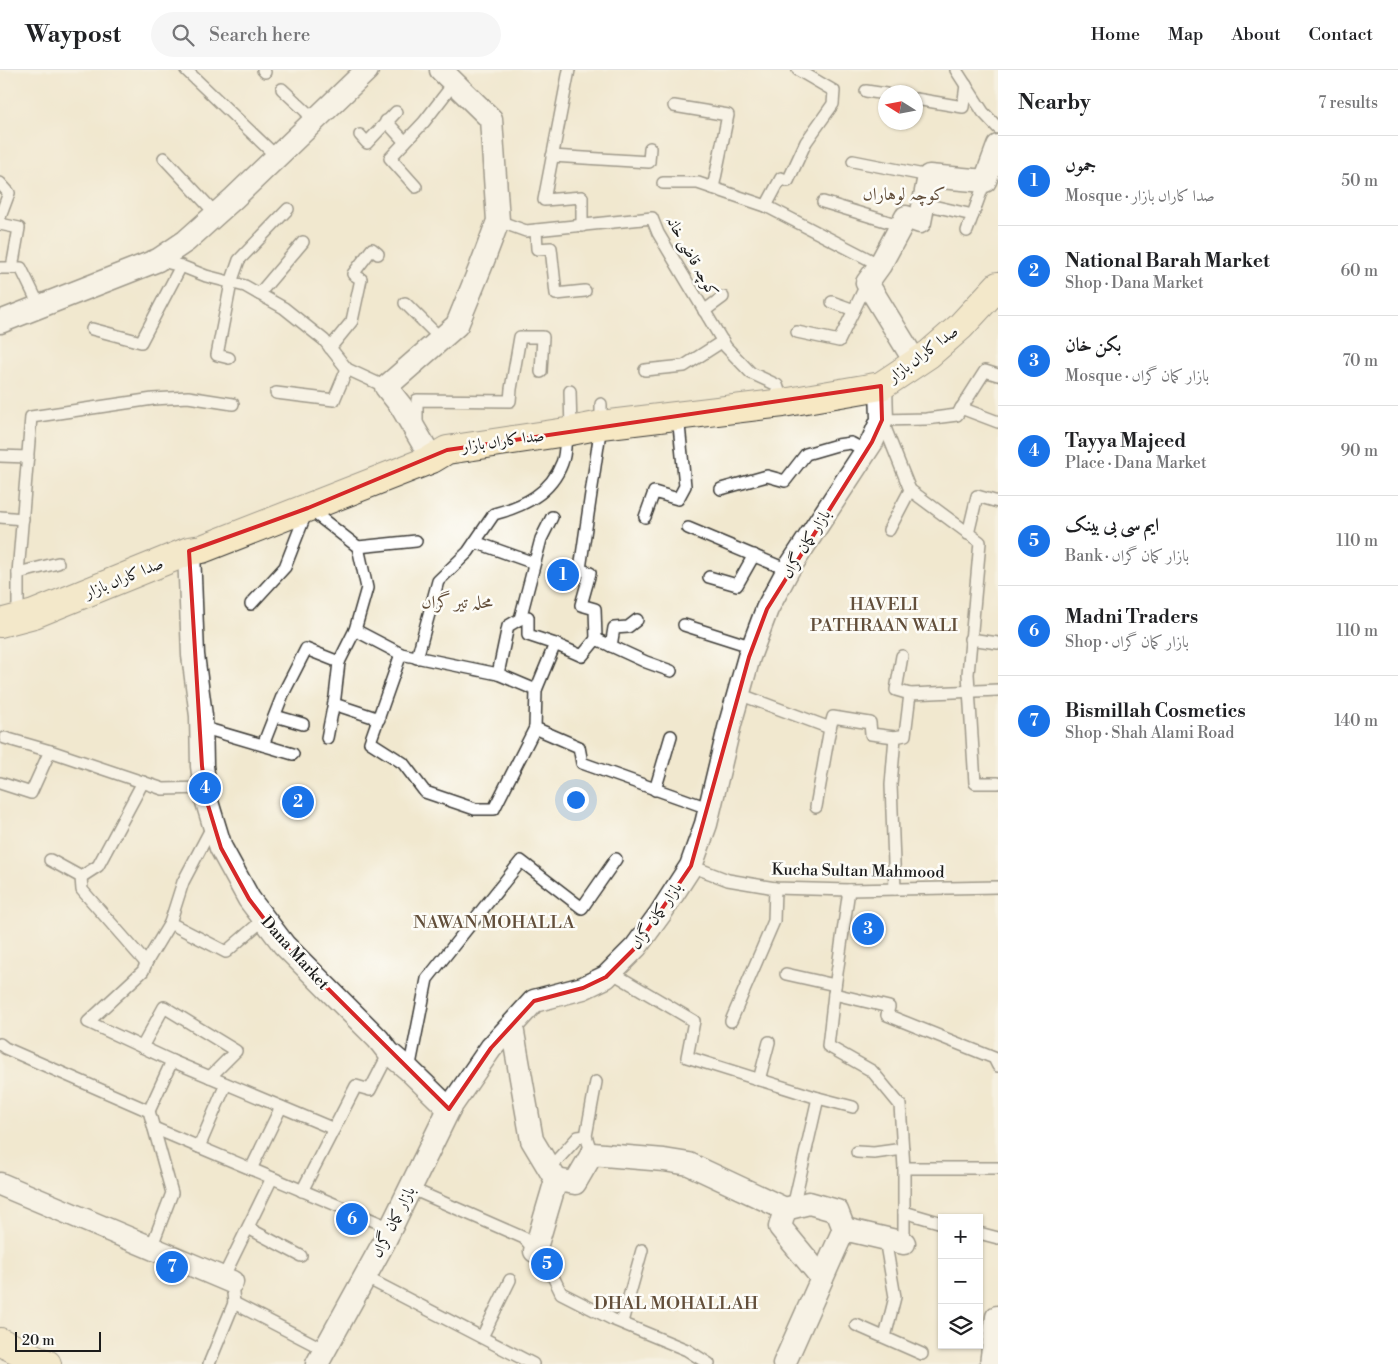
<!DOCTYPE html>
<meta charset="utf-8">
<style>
:root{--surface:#fff;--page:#f6f6f6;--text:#202124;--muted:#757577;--line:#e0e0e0;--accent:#1a73e8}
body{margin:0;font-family:"Libre Bodoni",Amiri,serif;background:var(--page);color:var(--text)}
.controls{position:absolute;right:15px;bottom:15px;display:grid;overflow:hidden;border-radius:0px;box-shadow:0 1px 4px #0004}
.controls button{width:45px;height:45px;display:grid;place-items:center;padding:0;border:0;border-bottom:1px solid var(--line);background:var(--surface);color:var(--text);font:25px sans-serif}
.compass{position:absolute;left:878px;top:15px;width:45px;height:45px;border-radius:50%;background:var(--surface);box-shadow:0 1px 4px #0004;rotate:281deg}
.scale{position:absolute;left:15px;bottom:12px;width:86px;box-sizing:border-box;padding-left:5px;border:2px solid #1c1c1c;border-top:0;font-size:14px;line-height:18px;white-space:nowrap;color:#1c1c1c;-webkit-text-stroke:4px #fdfcf7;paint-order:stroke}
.you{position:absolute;left:575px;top:729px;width:18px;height:18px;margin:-12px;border:4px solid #fff;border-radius:50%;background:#1a73e8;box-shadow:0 0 0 8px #1a73e833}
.badge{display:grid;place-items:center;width:32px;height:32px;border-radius:50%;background:var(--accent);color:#fff;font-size:16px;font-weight:700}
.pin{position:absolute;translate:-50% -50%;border:2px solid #fff;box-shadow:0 1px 5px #0006}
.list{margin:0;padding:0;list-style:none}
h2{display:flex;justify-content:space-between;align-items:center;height:65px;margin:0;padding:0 20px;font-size:21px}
h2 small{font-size:16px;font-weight:400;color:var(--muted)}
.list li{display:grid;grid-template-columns:32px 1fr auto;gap:15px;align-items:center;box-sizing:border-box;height:90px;padding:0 20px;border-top:1px solid var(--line)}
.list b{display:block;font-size:19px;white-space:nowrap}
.list p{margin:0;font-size:16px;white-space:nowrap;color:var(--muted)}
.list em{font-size:16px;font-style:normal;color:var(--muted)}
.icon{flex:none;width:28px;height:28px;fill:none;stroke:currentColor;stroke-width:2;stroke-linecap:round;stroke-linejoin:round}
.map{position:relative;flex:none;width:998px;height:1294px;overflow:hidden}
header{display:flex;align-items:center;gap:30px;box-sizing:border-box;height:70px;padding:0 25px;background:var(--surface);border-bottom:1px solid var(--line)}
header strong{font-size:24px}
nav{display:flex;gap:28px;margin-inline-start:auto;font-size:18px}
.search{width:350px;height:45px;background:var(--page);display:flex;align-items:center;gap:12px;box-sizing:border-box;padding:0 18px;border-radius:28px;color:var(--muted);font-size:19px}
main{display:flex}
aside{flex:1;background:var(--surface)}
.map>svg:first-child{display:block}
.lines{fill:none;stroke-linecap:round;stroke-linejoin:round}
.lane-casing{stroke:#3c3b37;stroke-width:14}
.street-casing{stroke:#3c3b37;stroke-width:25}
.secondary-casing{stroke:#3c3b37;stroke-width:30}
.lane{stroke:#fff;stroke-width:11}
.street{stroke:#fff;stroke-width:22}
.secondary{stroke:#f7e8c3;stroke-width:28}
.marked{fill:none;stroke:#d62828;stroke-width:4;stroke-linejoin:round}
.labels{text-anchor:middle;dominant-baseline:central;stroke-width:5;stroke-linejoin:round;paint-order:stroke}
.street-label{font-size:16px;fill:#1c1c1c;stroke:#fdfcf7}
.neighbourhood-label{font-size:18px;fill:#624e3a;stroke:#fdfcf7}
</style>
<header>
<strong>Waypost</strong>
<div class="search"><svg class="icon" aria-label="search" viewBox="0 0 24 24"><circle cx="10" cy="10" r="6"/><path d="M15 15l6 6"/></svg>Search here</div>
<nav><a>Home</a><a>Map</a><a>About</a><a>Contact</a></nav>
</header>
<main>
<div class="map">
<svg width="998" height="1294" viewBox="0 0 998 1294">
<rect width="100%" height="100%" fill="#fdfcf7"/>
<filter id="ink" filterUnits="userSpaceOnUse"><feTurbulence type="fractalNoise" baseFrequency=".02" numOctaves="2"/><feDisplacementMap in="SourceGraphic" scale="10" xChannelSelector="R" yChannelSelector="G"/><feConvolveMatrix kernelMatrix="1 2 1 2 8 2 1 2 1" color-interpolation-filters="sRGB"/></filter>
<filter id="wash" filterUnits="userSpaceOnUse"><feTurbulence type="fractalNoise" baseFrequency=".0096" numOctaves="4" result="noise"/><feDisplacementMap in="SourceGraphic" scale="20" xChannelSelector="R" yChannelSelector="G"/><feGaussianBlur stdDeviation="1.12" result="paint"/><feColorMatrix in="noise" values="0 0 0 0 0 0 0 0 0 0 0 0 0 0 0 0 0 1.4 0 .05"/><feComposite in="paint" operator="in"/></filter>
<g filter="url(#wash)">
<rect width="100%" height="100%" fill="#f1e8cf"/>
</g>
<g filter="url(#ink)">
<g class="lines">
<g class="lane-casing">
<g id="lane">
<path d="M186,0L277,87"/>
<path d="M263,0L265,2"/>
<path d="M569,0L544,130L582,127V156"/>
<path d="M956,0L983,42L998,58"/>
<path d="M282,19L315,50"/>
<path d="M866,21L886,24"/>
<path d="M916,29L963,37L966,15"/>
<path d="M674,36L728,45L713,118"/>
<path d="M386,51L405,72"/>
<path d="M360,65L367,73L396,42"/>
<path d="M552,86L649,92L650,78"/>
<path d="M164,88L216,144"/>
<path d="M853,91L929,106"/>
<path d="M0,113L9,123L0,147"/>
<path d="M663,113H698L766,136L880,195"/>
<path d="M416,117L390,88L424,52L454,13"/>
<path d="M823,132L902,156"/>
<path d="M924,134L973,145"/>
<path d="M766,136L781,108L788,111L806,72L833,34L834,21L798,0"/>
<path d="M498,151L526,161L652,148L658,163L726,277L751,303L777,315L783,333"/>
<path d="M0,154L19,158L12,198"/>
<path d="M536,160L537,179L551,178L556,224L585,221"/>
<path d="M967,161L985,111"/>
<path d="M158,190L181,196L206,206L245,216L284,238L324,270L347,299L386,317"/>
<path d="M0,198H21L40,237"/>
<path d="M259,224L303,172"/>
<path d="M832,232L854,240L867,213"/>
<path d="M405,233L441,269"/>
<path d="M704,241L723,227"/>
<path d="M92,259L141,272L181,196"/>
<path d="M797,262L839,271L854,240"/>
<path d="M330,278L352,251L361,209L353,204L372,179L378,184"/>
<path d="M229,288L217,285L231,213L239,190L288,139"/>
<path d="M645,300L684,296L723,271"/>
<path d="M998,305L985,301L957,345L926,349L882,350L910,420L980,472L968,604L975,713H998"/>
<path d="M570,321L571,361"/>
<path d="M276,323L334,330L347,299"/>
<path d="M961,338L998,352"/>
<path d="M417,357V330L510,331L511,319L520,267H543L541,302"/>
<path d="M0,386L28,387"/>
<path d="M721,419L767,406L785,411L806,384L837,375L851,373L866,381"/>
<path d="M0,447L23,449"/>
<path d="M645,447L654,422L678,429L685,416L678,345"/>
<path d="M688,458L788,500"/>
<path d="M889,460L910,420"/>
<path d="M968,464L977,426L998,432"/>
<path d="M475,472L534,493"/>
<path d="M358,477L416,471"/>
<path d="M18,503L58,493"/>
<path d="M709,507L737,515L754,485"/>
<path d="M251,534L285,497L308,438L358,477L367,518L355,560L339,592L306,579L283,624L263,675"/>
<path d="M18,548V503L31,347L153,329L188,327L233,334"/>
<path d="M520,549L528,547V565L555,574L536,620"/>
<path d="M684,555L753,577"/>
<path d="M355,560L401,584L498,604L536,620L535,658L579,677L582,693L708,738"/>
<path d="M596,569L595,539L581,535L590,503L580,499L601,355V334"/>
<path d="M970,569L998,573"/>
<path d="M555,574L582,586L596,569L646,592L671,601"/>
<path d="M611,576L614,558L628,557L637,550"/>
<path d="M401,584L370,672L403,693L425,722L475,739H494L535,658"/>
<path d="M902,586L896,620L910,624"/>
<path d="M417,588L438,511L468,482L494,444C524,436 551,423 562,393C566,384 565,371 566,362"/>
<path d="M498,604L508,556L520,549L541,469L552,447"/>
<path d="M739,624L830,658L833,647L870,653L871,664L895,667"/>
<path d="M334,634L379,649"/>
<path d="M275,646L303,654"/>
<path d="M201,657L293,684"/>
<path d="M5,668L50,681L163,719L205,718"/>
<path d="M327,668L335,627L339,592"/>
<path d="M0,713L31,723L50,681"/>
<path d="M655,720L671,666"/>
<path d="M816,737L830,658"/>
<path d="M50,790L81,807L82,820L146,893L170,853L183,812L213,755"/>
<path d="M691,796L728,810L775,818L849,820L998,817"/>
<path d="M81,807L98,796L143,712"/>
<path d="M895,819L891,715L895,667L905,665L910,624L998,620"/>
<path d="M849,820L834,924L828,976L872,1001L900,1035L904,1098V1173"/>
<path d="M170,853L226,882L264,849"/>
<path d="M148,889L143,901L88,952L172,991"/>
<path d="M611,902L694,951L687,987L818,1028L793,1137"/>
<path d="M786,904L835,915"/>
<path d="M834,924L889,937L887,945L994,988L998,996"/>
<path d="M731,951L774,851L775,818"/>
<path d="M0,974L5,978L149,1041L172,1123L151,1178"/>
<path d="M142,977L164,937L236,981L210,1007"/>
<path d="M409,1000L427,909L521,791L582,838L616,789"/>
<path d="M759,1010L769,972"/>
<path d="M818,1028L853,1037"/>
<path d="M149,1041L172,991L334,1059"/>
<path d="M154,1058L391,1158"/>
<path d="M199,1077L226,1014"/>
<path d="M857,1082L874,1083L903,1079"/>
<path d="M592,1084L586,1066L596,1012"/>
<path d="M558,1089L578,1067L586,1066"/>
<path d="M904,1098H998"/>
<path d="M251,1099L281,1037"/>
<path d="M410,1118L524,1168L547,1194L561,1223L612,1249L687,1280L709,1294"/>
<path d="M302,1121L356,1016L370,1020L389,983"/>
<path d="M904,1142L942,1153"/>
<path d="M248,1158L301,1186"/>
<path d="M979,1163L998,1168"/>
<path d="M365,1207L533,1294"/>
<path d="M223,1208L272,1108"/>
<path d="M232,1212L234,1233L325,1280"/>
<path d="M622,1252L642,1180"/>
<path d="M856,1255L922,1284"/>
<path d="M482,1267L510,1210"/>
<path d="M885,1267L895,1227L885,1169"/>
<path d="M209,1294L234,1233"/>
</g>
</g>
<g class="street-casing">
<g id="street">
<path d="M0,252L158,190L186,171L234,128L367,0"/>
<path d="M916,293L867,213L880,195L906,147L920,152L929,106L985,111L998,76"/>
<path d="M432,389L401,336L386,317L457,255L481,196L498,151L491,49L441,0"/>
<path d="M189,481L193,585L201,646L202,696L207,732L221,778L249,829L284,875L378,969L389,983L409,1000L449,1039"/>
<path d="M512,957L532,1070L556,1110"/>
<path d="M0,1114L232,1212"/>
<path d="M535,1181L556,1110L575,1113L592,1084L664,1090L689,1094L785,1139"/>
<path d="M822,1208L780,1157L785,1139L809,1133L837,1141L844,1159"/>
<path d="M317,1294L383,1174L449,1039L491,978L534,931L583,918L606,907L636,877L660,844L691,796L706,754L730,654L749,587L767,539L788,500L872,372L882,350L881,316"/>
<path d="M784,1294L844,1159L904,1173"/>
<path d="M991,1294L997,1247"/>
</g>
</g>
<g class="secondary-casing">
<g id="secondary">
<path d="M0,553L34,544L189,481L202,479L432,389L447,380L566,362L601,355L783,333L881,316L929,284L960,257L998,216"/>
<path d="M0,1272L47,1294"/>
</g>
</g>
<use href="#lane" class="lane"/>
<use href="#street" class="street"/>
<use href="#secondary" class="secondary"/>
</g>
</g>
<path d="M0 0H998V1294H0ZM881,316L882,350L872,372L767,539L749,587L691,796L636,877L606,907L583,918L534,931L491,978L449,1039L284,875L249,829L221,778L207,732L202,696L189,481L308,438L447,380Z" fill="#f1e8cf" fill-opacity=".55" fill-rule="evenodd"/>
<path class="marked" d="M881,316L882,350L872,372L767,539L749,587L691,796L636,877L606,907L583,918L534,931L491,978L449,1039L284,875L249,829L221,778L207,732L202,696L189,481L308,438L447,380Z"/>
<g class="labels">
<g class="street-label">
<text transform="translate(692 186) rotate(61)">کوچہ قاضی خانہ</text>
<text transform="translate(923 284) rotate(-37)">صدا کاراں بازار</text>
<text transform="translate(503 371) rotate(-8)">صدا کاراں بازار</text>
<text transform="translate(806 474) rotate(-58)">بازار کمان گراں</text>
<text transform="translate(124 508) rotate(-22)">صدا کاراں بازار</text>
<text transform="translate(858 801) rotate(1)">Kucha Sultan Mahmood</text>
<text transform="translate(656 846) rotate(-55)">بازار کمان گراں</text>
<text transform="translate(295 883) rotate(48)">Dana Market</text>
<text transform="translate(393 1152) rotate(-63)">بازار کمان گراں</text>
</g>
<g class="neighbourhood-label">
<text x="904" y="124">کوچہ لوہاراں</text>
<text x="457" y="532">محلہ تیر گراں</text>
<text x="884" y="534">HAVELI<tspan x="884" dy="21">PATHRAAN WALI</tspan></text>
<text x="494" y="852">NAWAN MOHALLA</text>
<text x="676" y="1233">DHAL MOHALLAH</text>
</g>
</g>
</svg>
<div class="controls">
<button>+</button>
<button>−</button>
<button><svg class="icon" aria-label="layers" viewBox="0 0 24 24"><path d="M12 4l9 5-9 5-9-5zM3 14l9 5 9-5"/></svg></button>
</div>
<svg class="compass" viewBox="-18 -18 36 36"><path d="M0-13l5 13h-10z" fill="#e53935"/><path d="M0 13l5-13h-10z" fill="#757577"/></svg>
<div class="scale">20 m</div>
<div class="you"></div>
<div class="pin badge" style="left:563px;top:505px">1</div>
<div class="pin badge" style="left:298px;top:732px">2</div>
<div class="pin badge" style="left:868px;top:859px">3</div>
<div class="pin badge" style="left:205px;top:718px">4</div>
<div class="pin badge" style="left:547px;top:1194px">5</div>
<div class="pin badge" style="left:352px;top:1149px">6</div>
<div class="pin badge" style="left:172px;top:1197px">7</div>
</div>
<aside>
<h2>Nearby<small>7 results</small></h2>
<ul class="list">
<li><span class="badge">1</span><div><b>جموں</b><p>Mosque · صدا کاراں بازار</p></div><em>50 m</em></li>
<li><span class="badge">2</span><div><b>National Barah Market</b><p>Shop · Dana Market</p></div><em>60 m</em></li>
<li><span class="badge">3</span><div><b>بکن خان</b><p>Mosque · بازار کمان گراں</p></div><em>70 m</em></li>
<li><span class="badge">4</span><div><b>Tayya Majeed</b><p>Place · Dana Market</p></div><em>90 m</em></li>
<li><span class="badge">5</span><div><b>ایم سی بی بینک</b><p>Bank · بازار کمان گراں</p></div><em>110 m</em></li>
<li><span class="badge">6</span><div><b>Madni Traders</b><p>Shop · بازار کمان گراں</p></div><em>110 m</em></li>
<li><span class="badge">7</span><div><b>Bismillah Cosmetics</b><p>Shop · Shah Alami Road</p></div><em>140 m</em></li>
</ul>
</aside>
</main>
